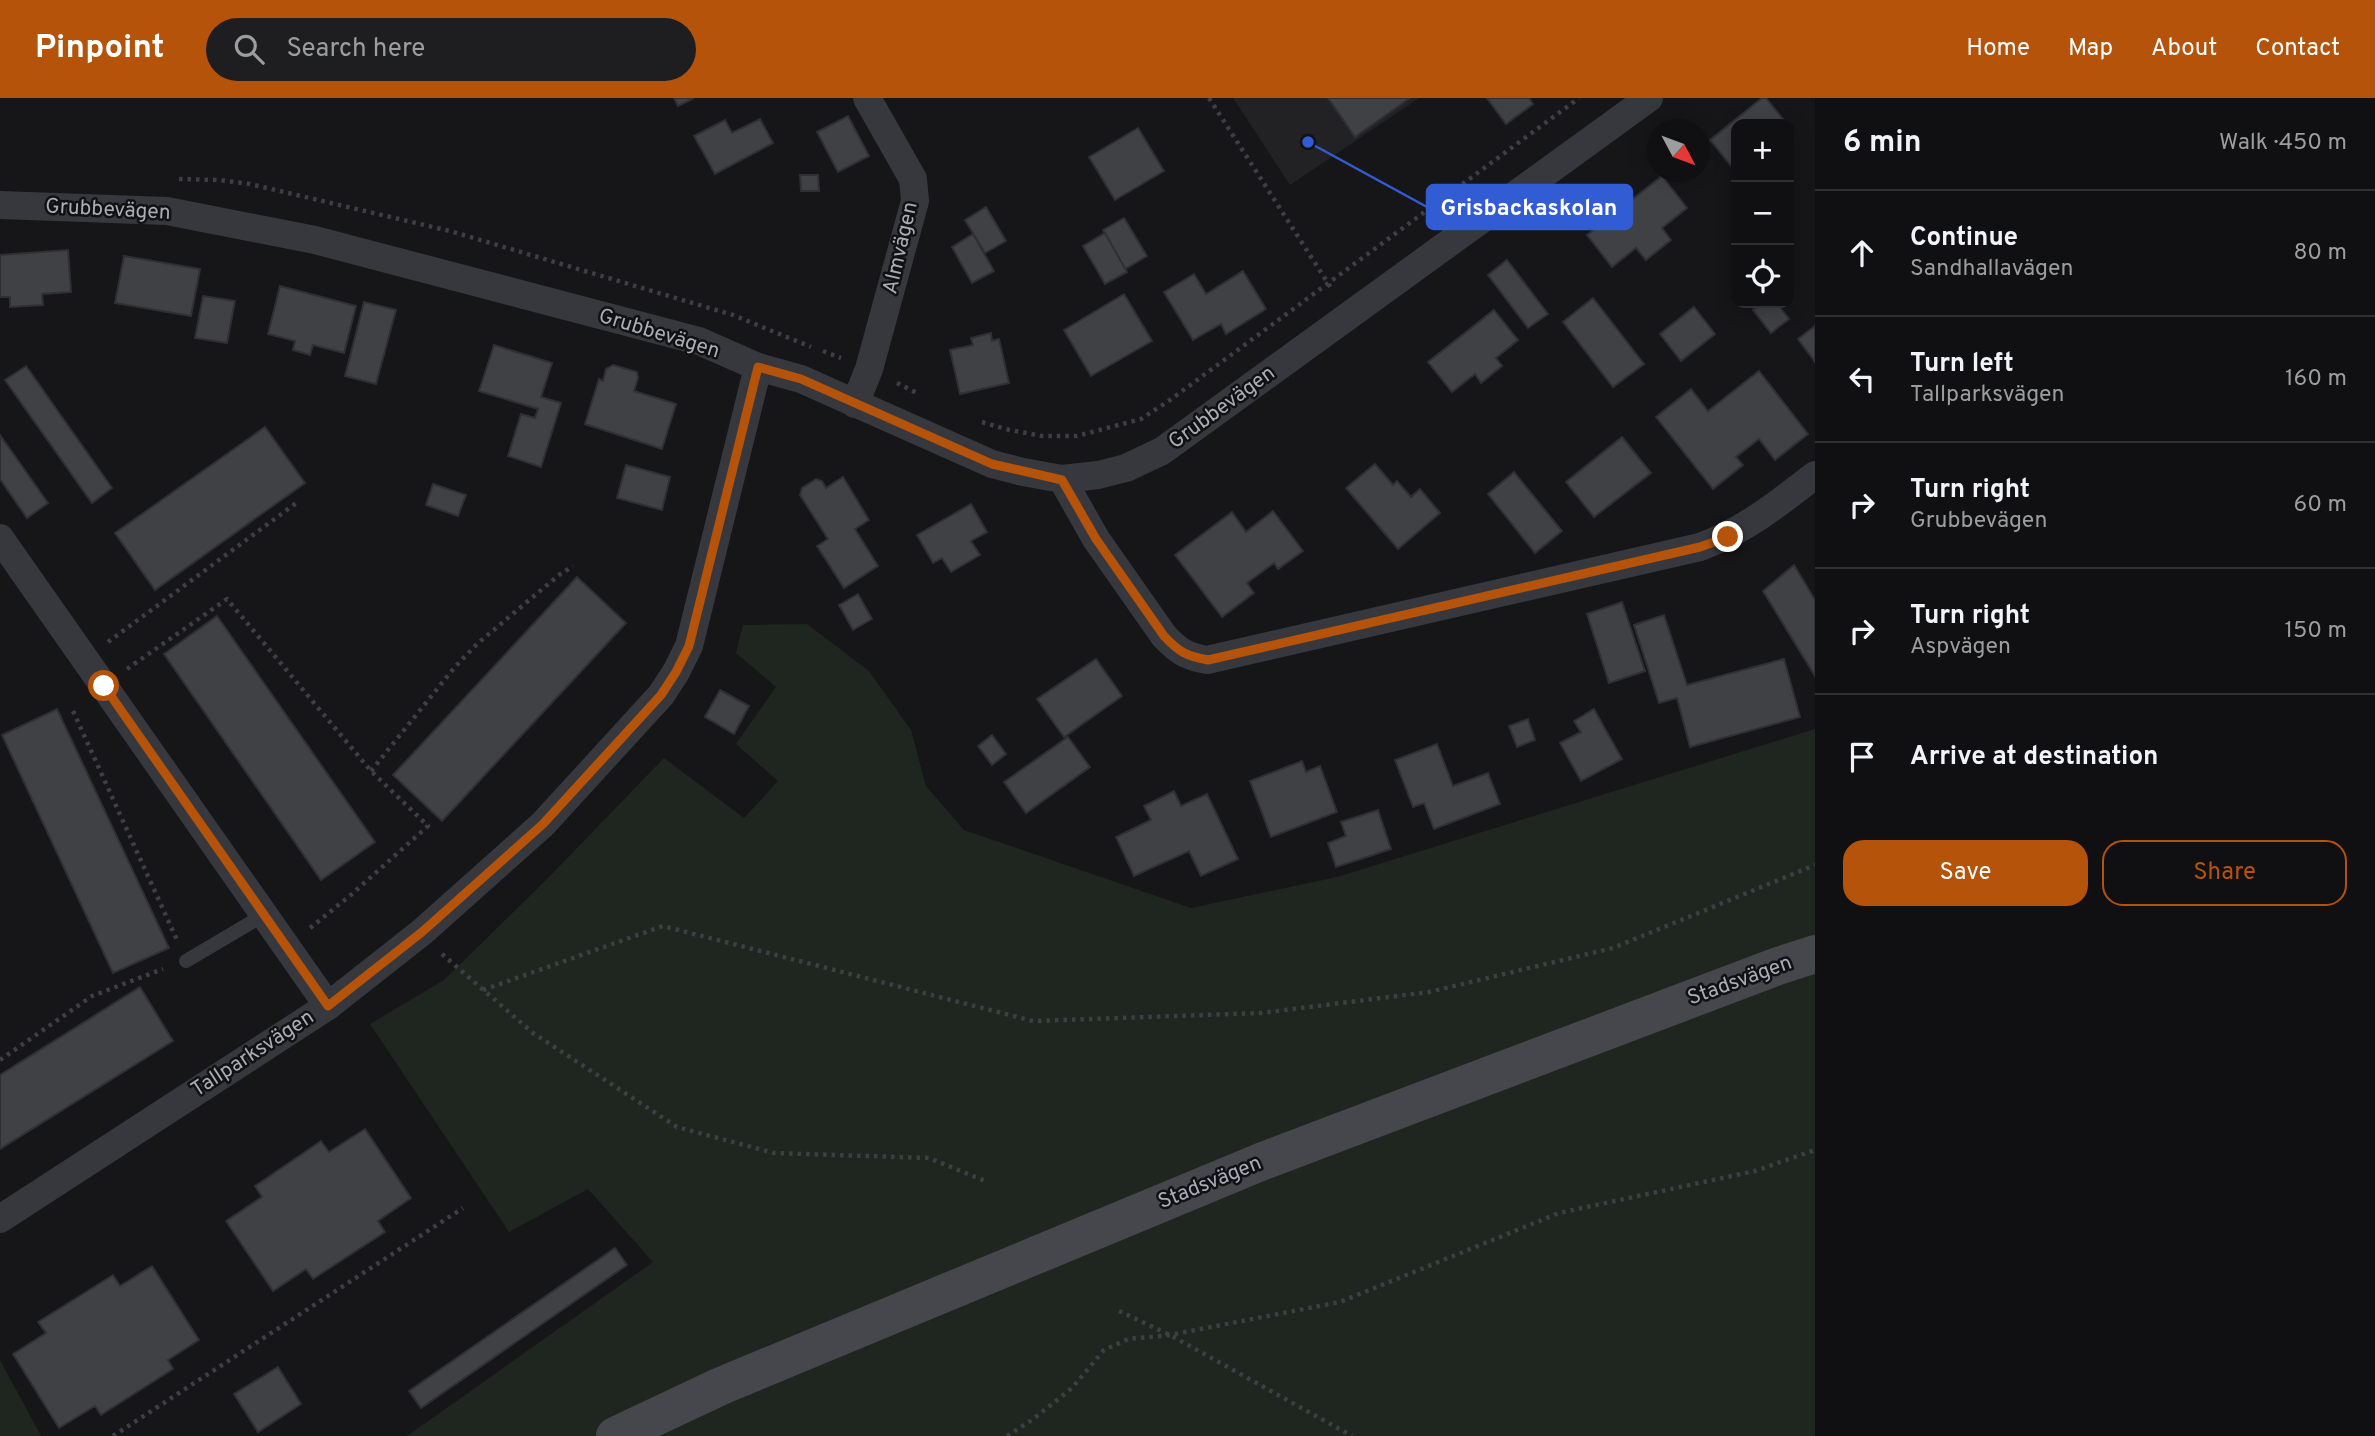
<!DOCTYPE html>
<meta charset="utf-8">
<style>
:root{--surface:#101012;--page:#1e1e20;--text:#f1f3f6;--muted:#9c9d9f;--line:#303032;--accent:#b45309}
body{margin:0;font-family:Overpass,sans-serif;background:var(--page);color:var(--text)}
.controls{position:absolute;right:21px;top:21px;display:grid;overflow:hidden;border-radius:14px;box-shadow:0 4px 18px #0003}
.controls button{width:63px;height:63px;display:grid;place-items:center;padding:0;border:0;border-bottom:2px solid var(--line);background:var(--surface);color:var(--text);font:35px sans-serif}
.compass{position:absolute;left:1647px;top:21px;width:63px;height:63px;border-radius:50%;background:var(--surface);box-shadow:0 4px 18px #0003;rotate:131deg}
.stop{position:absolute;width:21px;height:21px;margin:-16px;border:5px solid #b45309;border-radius:50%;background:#fff}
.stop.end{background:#b45309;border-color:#fff;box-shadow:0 2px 7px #0008}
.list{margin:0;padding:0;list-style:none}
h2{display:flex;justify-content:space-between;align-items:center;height:91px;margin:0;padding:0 28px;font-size:30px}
h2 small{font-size:23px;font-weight:400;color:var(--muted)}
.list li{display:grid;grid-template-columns:46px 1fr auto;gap:21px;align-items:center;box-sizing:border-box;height:126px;padding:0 28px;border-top:2px solid var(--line)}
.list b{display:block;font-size:26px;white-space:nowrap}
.list p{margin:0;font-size:23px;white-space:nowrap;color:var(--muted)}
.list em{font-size:23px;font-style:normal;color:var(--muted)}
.actions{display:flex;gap:14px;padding:21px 28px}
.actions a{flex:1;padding:16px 0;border:2px solid var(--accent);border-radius:21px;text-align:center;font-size:24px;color:var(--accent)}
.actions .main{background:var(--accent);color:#fff}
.icon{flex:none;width:38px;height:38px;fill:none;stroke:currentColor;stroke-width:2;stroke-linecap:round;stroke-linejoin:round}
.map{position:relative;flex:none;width:1815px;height:1338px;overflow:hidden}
header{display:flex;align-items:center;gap:42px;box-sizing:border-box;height:98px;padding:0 35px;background:var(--accent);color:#fff}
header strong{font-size:33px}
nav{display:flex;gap:38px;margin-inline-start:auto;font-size:24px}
.search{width:490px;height:63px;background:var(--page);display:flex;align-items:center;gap:18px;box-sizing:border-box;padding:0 24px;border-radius:38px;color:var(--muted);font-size:26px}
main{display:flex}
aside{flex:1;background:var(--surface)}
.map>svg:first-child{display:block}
.built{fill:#222225}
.green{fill:#1e261f}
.building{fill:#404145;stroke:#303034;stroke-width:2}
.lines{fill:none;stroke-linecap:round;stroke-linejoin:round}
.path{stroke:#3d3f44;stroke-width:4.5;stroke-dasharray:3.5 5;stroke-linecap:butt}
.service{stroke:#37383d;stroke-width:14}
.minor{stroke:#37383d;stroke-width:28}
.secondary{stroke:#45474d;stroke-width:38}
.route{stroke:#b45309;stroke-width:9}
.labels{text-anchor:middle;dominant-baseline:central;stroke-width:5;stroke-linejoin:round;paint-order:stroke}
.street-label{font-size:21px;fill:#a8adb8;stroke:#111113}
.leader{fill:none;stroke:#325cd3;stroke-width:2.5}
.callout-dot{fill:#325cd3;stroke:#111113;stroke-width:2.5}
.callout{fill:#325cd3;stroke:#325cd3;stroke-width:2.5}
.callout-label{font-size:23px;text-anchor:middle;font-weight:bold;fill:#fff}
</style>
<header>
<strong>Pinpoint</strong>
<div class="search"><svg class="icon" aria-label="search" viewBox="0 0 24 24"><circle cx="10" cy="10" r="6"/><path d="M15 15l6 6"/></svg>Search here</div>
<nav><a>Home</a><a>Map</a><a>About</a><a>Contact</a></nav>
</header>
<main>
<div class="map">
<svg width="1815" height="1338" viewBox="0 0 1815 1338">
<rect width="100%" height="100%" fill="#161618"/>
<path class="built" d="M1233,0H1419L1290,87Z"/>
<g class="green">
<path d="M807,526L869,573L911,632L926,688L964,732L1191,810L1337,779L1815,631V1338H407L653,1164L588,1091L509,1134L370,926L444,882L547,781L664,660L744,720L778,683L736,646L776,589L736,555L743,527Z"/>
<path d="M0,1262L41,1338H0Z"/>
</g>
<g class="building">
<path d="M674,0H694L678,8Z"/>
<path d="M1328,0H1410L1355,39Z"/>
<path d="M1487,0H1529L1533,6L1506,26Z"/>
<path d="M1762,0H1766L1787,26H1736V74L1710,42Z"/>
<path d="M848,18L869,58L838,74L817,34Z"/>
<path d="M760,21L773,45L715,76L694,38L725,22L732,35Z"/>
<path d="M1138,30L1164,73L1115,102L1089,59Z"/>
<path d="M800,77H818L819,93H801Z"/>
<path d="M1662,78L1687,110L1662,130L1671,142L1646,162L1636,150L1612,169L1587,137Z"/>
<path d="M986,109L1006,143L985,155L965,122Z"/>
<path d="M1124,120L1147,158L1125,171L1103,132Z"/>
<path d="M1105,135L1127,174L1105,186L1083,148Z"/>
<path d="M973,136L994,173L972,185L952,149Z"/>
<path d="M68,152L71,194L42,196L43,207L10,209V199H0V157Z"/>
<path d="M124,158L200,171L191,218L115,205Z"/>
<path d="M1507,162L1548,216L1528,230L1488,177Z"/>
<path d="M1243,173L1266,211L1226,236L1221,226L1193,242L1164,194L1194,176L1206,196Z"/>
<path d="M280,188L356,208L344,255L313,247L310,257L293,252L295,243L268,236Z"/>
<path d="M1124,196L1152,243L1091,278L1064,232Z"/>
<path d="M203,198L235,203L227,245L195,240Z"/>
<path d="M1593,200L1644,266L1613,289L1563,224Z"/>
<path d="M364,204L396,212L376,286L345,278Z"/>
<path d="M1762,205H1777L1789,221L1771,235L1753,212Z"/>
<path d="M1694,209L1715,236L1681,263L1660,236Z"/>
<path d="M1494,212L1518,242L1496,260L1502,268L1481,285L1475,276L1452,294L1428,264Z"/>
<path d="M1815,228V264L1798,241Z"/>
<path d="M991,235L992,243L999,241L1009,285L960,296L950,252L973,247L971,240Z"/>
<path d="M494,247L552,265L541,299L561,305L541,369L508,358L521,316L535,320L538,311L479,293Z"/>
<path d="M613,267L637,274L638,280L634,293L676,306L662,351L585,326L599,281L603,283L606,271Z"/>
<path d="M26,268L112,390L92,405L5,282Z"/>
<path d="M1759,273L1808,336L1775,362L1759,341L1736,359L1743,367L1713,391L1656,319L1691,291L1708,313Z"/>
<path d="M265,329L305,385L155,492L115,435Z"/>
<path d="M0,337L48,405L27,420L0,381Z"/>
<path d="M1622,339L1651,375L1594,419L1566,384Z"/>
<path d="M1375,366L1393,387L1397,383L1411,399L1420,391L1440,415L1398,451L1346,390Z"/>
<path d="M626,367L670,379L662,412L617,400Z"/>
<path d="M1514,374L1562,433L1535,455L1488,396Z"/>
<path d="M843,379L869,422L855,431L878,468L844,490L817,448L828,441L800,397L802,390L816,381L822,383L826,390Z"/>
<path d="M433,386L466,397L458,418L426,407Z"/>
<path d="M971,406L987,434L971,443L980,457L951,474L942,460L933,465L917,437Z"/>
<path d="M1273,413L1303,453L1278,471L1274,465L1247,485L1254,495L1222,519L1175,457L1232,414L1246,434Z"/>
<path d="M1794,467L1815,502V578L1763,493Z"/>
<path d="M577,479L626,525L442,723L393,677Z"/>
<path d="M858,496L872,521L853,532L839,507Z"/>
<path d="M1622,504L1645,573L1609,585L1587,516Z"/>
<path d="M1664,517L1687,587L1784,561L1800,619L1690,649L1677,600L1659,605L1634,527Z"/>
<path d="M217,518L375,744L321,782L164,556Z"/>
<path d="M1096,561L1122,598L1064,639L1037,601Z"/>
<path d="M720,592L749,608L734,636L705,619Z"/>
<path d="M57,611L169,850L113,875L2,637Z"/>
<path d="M1594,611L1622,661L1581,683L1560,645L1581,634L1574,623Z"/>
<path d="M1528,621L1535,642L1517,649L1509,628Z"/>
<path d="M992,637L1006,656L992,667L978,648Z"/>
<path d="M1068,639L1090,669L1026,715L1004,684Z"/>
<path d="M1437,646L1453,688L1488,675L1500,706L1434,731L1424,705L1413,709L1395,662Z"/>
<path d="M1302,663L1306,674L1320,668L1337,714L1271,739L1250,683Z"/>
<path d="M1174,693L1181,708L1207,696L1238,761L1201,778L1189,753L1134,778L1116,739L1151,722L1144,708Z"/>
<path d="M1378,712L1391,751L1336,769L1328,745L1346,738L1341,724Z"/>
<path d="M140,889L173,943L0,1051V977Z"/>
<path d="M365,1031L411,1100L378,1123L385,1134L313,1181L306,1171L273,1193L226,1123L262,1099L255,1088L321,1043L329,1054Z"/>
<path d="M615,1150L627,1167L421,1310L409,1293Z"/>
<path d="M152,1168L199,1242L168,1262L173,1271L101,1317L95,1308L59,1330L13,1256L46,1235L38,1224L113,1177L120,1188Z"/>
<path d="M278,1269L301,1306L258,1334L234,1296Z"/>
</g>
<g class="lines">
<g class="path">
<path d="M1209,0L1333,193"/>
<path d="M179,81L219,82L250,86L450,133L733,217L811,249"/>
<path d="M823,253L841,260"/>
<path d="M897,285L917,295"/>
<path d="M982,324L1005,331L1042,338H1077L1141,321L1170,302L1579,0"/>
<path d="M108,544L299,403"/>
<path d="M127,571L227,501L371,673L428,728L352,796L309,831"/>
<path d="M73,613L177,842"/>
<path d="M371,673L454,570L477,546L559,477L573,468"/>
<path d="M442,856L533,935L677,1029L774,1055L929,1060L985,1083"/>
<path d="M483,892L663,828L1033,923L1261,915L1429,894L1613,850L1815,767"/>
<path d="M0,962L92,898L163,871"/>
<path d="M1119,1213L1170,1237L1352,1338"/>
<path d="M113,1338L463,1110"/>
<path d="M1007,1338L1032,1322L1072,1290L1104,1252L1128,1241L1170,1237L1340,1204L1559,1115L1755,1073L1815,1052"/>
</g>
<path class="service" d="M186,863L264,817"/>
<g class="minor">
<path d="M0,107L167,113L315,142L699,243L758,269L801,281L992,366L1023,374L1062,381L1098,377L1126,370L1162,353L1649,0"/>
<path d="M855,306L869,271L915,103L913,81L867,0"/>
<path d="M1062,381L1096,441L1164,538C1179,554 1186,558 1207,562L1700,449C1744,433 1778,406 1815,377"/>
<path d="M0,440L328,908"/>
<path d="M0,1121L328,908L422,834L543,726L661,597L676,574L689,548L758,269"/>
</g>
<path class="secondary" d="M615,1338L721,1288L1263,1063L1778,868L1815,856"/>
</g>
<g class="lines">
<path class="route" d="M104,588L328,908L422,834L543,726L661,597L676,574L689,548L758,269L801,281L992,366L1062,382L1096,441L1164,538C1179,554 1186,558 1208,562L1700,449L1728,439"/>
</g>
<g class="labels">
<g class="street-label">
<text transform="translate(108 112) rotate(3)">Grubbevägen</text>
<text transform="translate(901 150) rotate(-77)">Almvägen</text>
<text transform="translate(659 236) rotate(17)">Grubbevägen</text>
<text transform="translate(1222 310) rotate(-36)">Grubbevägen</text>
<text transform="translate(1740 883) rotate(-20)">Stadsvägen</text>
<text transform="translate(253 956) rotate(-33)">Tallparksvägen</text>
<text transform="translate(1210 1085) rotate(-22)">Stadsvägen</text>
</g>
</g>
<path class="leader" d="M1308 44L1427 109"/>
<circle class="callout-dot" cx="1308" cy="44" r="7"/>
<rect class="callout" x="1427" y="87" width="205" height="44" rx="7"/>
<g class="callout-label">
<text x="1529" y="117">Grisbackaskolan</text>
</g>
</svg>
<div class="controls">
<button>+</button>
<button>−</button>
<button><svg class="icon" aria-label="locate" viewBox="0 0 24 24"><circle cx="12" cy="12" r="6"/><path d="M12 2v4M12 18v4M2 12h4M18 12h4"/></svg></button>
</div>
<svg class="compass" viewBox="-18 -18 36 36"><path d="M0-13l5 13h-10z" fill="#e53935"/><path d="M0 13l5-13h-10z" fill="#9c9d9f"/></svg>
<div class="stop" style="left:104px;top:588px"></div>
<div class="stop end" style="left:1728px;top:439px"></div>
</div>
<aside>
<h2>6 min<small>Walk · 450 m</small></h2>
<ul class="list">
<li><svg class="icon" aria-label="ahead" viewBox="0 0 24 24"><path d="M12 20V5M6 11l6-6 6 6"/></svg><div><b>Continue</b><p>Sandhallavägen</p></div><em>80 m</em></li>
<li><svg class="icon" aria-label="left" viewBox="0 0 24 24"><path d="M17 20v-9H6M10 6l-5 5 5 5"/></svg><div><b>Turn left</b><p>Tallparksvägen</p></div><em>160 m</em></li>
<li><svg class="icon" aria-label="right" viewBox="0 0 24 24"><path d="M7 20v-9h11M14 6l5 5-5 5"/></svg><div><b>Turn right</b><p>Grubbevägen</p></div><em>60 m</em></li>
<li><svg class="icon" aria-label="right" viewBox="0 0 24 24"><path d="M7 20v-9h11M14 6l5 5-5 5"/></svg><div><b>Turn right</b><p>Aspvägen</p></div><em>150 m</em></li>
<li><svg class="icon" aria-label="arrive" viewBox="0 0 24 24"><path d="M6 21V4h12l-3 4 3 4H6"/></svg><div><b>Arrive at destination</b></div></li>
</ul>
<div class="actions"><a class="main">Save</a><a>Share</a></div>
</aside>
</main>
